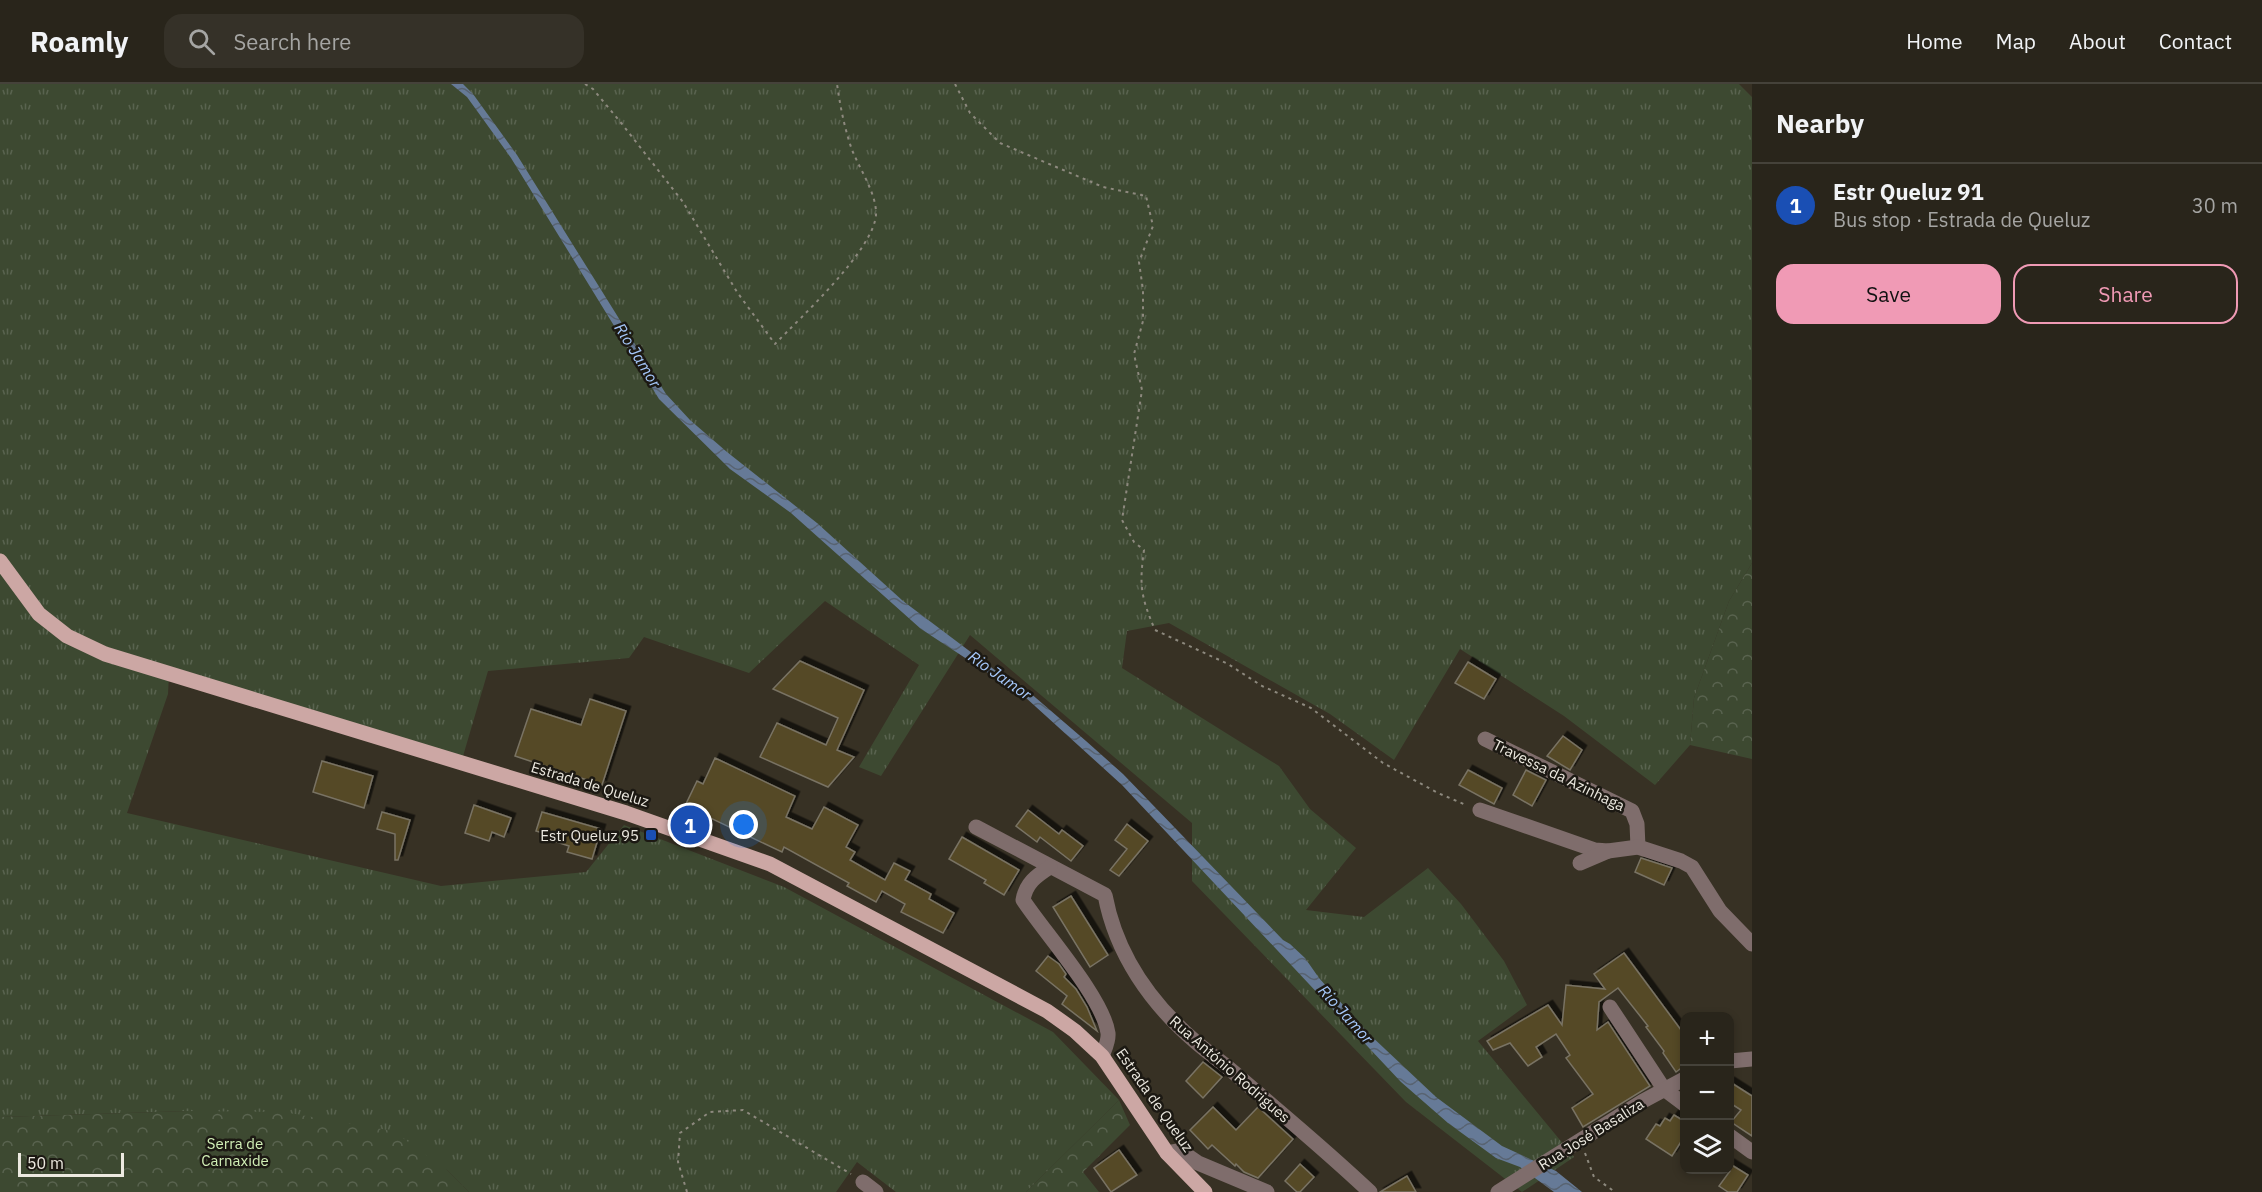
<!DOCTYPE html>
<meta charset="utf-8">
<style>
:root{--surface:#29251b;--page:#353128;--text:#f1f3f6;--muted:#a5a5a3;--line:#45423a;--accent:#f09ab5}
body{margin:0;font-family:"IBM Plex Sans",sans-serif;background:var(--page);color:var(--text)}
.controls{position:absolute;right:18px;bottom:18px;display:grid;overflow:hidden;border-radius:12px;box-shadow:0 3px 9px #0003}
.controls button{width:54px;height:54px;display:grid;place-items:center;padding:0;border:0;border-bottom:2px solid var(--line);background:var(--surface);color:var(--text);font:30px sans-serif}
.scale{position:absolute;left:18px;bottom:15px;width:106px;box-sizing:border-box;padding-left:6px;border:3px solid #ece9e0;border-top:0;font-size:16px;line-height:21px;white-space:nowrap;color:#ece9e0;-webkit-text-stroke:4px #1c1913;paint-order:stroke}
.you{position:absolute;left:744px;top:741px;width:21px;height:21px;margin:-15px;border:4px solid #fff;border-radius:50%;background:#1a73e8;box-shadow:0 0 0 9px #1a73e833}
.badge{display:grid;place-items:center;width:39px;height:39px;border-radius:50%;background:var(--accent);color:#fff;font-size:20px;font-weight:700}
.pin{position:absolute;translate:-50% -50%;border:3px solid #fff;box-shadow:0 2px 6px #0006}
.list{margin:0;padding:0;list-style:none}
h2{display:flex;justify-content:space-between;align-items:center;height:78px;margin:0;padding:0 24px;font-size:26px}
h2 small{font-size:20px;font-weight:400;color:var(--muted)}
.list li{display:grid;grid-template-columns:39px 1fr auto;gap:18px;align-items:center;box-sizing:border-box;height:84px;padding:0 24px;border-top:2px solid var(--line)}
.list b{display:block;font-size:22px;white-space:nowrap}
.list p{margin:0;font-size:20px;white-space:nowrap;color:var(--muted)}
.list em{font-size:20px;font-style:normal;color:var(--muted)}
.actions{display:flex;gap:12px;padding:18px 24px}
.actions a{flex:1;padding:14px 0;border:2px solid var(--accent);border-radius:18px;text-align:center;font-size:21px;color:var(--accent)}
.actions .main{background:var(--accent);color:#111}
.icon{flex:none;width:33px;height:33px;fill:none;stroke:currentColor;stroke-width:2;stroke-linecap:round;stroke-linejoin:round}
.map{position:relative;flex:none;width:1752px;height:1108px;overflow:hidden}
header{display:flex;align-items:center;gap:36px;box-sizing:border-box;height:84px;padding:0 30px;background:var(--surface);border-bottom:2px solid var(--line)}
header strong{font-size:28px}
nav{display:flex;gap:33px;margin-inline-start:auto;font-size:21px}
.search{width:420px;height:54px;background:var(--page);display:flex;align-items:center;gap:15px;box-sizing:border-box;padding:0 21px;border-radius:18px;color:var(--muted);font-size:22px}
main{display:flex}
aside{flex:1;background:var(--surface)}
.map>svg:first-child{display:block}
.grass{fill:url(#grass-tufts)}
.forest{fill:url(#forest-crowns)}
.water{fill:url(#water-waves)}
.building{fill:#554828;stroke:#797363;stroke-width:1.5;filter:url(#shadow)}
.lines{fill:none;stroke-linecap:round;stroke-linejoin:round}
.path{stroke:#8d897e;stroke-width:2;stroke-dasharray:3 4.5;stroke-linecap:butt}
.minor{stroke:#7f6d6c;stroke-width:15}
.major{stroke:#cca7a4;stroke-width:15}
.transit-dot{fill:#1a4fb4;stroke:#1c1913;stroke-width:2}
.labels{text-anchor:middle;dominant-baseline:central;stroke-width:5;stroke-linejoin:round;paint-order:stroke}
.street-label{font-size:15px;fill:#ece9e0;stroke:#1c1913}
.poi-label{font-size:15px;fill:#ece9e0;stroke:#1c1913;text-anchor:end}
.park-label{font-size:15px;fill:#d2f0b7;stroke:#1c1913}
.water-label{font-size:16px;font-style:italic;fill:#a5c7fa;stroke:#1c1913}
</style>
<header>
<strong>Roamly</strong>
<div class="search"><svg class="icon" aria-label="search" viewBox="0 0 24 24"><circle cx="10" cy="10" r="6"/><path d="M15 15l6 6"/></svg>Search here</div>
<nav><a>Home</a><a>Map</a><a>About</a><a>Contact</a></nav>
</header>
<main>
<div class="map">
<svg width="1752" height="1108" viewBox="0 0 1752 1108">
<defs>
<pattern id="grass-tufts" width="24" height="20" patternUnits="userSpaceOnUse" patternTransform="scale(1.5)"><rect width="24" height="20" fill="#3d4931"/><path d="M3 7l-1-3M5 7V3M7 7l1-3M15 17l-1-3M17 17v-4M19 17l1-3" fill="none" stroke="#59634f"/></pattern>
<pattern id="forest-crowns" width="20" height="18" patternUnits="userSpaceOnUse" patternTransform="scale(1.5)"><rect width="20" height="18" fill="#3d4931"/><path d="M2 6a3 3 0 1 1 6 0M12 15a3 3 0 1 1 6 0" fill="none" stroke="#59634f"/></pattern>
<pattern id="water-waves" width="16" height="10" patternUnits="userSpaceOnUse" patternTransform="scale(1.5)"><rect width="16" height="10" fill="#667a97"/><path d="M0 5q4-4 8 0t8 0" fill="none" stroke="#586371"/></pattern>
<filter id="shadow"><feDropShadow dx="4.5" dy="-4.5" stdDeviation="0" flood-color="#0009"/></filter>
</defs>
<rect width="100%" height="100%" fill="#373124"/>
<path class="grass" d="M0,0H1739L1752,13V479L1729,517L1694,614L1690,661L1655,701L1564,632L1460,565L1394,676L1330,630L1169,539L1127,547L1122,584L1279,682L1310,725L1356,764L1306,826L1364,833L1428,784L1461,820L1504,877L1527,921L1478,957L1574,1073L1522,1108L1406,1018L1192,797V739L970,551L881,692L859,683L919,581L825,517L749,589L644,553L629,574L488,587L461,679L169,590L168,610L127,729L441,802L586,788L624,741L784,803L1053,948L1119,1016L1026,1108H896L857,1078L836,1108H469L447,1086L188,1027L0,1033Z"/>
<g class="forest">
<path d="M1752,479V675L1690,661L1694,614L1729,517Z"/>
<path d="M1119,1016L1130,1041L1083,1088L1099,1108H1026Z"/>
<path d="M188,1027L283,1028L393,1047L447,1086L469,1108H0V1033Z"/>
</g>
<path class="water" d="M451,0H463L473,10L517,71L666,310L690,336L727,368L817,439L903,517L996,587L1029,608L1086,657L1123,690L1283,856L1290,860L1305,874L1319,894L1368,949L1436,1013L1502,1062L1556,1087L1582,1108H1554L1520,1083L1496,1074L1448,1039L1401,998L1122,701L1025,613L921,545L791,429L730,385L659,315L511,74L467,13Z"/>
<g class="building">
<path d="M800,577L864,606L837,666L854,673L828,703L760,673L777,639L826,661L838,634L773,605Z"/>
<path d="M1468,578L1496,595L1484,615L1455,599Z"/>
<path d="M590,615L626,627L602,701L515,672L531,625L581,641Z"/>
<path d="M1563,652L1582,666L1570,686L1547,672Z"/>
<path d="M715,674L795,712L786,733L812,745L824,723L858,741L846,763L855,768L850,776L885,796L894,779L910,787L905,796L931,810L929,815L954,829L943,849L901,828L905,820L882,807L876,818L847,802L849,799L784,763L782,768L685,722L697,697L703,700Z"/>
<path d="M322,677L373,692L364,724L313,708Z"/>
<path d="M1468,686L1502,704L1494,720L1459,701Z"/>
<path d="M1526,686L1546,696L1532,722L1513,711Z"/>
<path d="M474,721L511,734L504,753L492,748L489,757L465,749Z"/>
<path d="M1028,726L1059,750L1062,746L1083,762L1071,777L1040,753L1037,758L1016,742Z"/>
<path d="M382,728L410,736L398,776H395V750L377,745Z"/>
<path d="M542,728L601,745L592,775L567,768L569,762L547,755L546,750L536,747Z"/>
<path d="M1127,740L1148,757L1119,792L1110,786L1127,765L1115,756Z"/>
<path d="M962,753L1019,786L1004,811L984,799L986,796L949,775Z"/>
<path d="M1641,774L1672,784L1664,801L1635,788Z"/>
<path d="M1071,812L1108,871L1090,883L1053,823Z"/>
<path d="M1624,869L1684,950V982L1676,988L1663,969L1664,967L1646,943L1648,942L1618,904L1599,918L1597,946L1608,938L1650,1002L1583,1043L1572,1024L1593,1010L1566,974L1570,971L1556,950L1536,963L1542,973L1528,982L1510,959L1493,966L1487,957L1548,921L1562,941L1566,901L1605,905L1594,890Z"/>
<path d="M1048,872L1059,880L1066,890L1064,893L1076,905L1087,923L1097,947L1062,920L1067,912L1036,887Z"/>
<path d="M1203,978L1222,993L1203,1014L1186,997Z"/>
<path d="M1730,998L1752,1012V1052L1731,1038L1741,1026L1730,1019Z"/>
<path d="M1213,1023L1236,1046L1258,1023L1293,1055L1258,1094L1244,1088L1236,1080L1235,1082L1212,1061L1208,1065L1190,1046Z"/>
<path d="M1674,1031L1684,1037V1053L1672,1072L1646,1055L1656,1040L1660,1042L1665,1034L1670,1037Z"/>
<path d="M1119,1066L1137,1091L1111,1108L1094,1084Z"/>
<path d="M1300,1080L1314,1093L1300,1108H1297L1285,1097Z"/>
<path d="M1730,1080L1748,1091L1737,1108H1728L1719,1102L1730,1087Z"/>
<path d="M1407,1092L1416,1108H1380Z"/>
</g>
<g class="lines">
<g class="path">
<path d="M585,0L593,5L622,40L683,118L737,208L775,260C800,234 873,167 876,131C877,109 858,83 851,63C844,42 840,21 837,0"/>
<path d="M955,0L970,29L1000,59L1103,103L1146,112L1153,142L1139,178L1143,206V237L1134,270L1142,306L1122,436L1134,458L1144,466C1139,502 1141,513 1155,546L1228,580L1262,602L1311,624L1383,679L1438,709L1466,721"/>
<path d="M1585,1069L1594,1093L1615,1108"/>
<path d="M687,1108L678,1078L680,1049L710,1028L743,1026L851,1090"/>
</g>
<g class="minor">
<path d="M1485,655L1632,727L1637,740L1638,763"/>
<path d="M1480,726L1595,766L1608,767L1638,763L1681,777L1692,783L1720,827L1752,860"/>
<path d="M976,743L1105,811C1116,870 1151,920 1197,959C1211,971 1226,981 1239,993C1283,1031 1328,1068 1370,1108"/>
<path d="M1580,779L1608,767"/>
<path d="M1050,783C1036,792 1026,799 1023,816C1044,848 1103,914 1108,949C1109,957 1105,964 1102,972"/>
<path d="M1610,923L1664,1005L1684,1020"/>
<path d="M1730,977L1752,975"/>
<path d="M1730,1052L1752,1068"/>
<path d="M1167,1069L1178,1067L1185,1070L1198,1079L1267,1108"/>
<path d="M863,1098L876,1108"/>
<path d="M1498,1108L1643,1017L1684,995"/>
</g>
<path class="major" d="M0,477L39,530L67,552L105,570L626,729L770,780L1047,927L1075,947L1102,972L1167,1069L1205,1108"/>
</g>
<rect class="transit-dot" x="645" y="745" width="12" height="12" rx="3"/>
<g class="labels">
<g class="street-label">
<text transform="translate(1559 691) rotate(26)">Travessa da Azinhaga</text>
<text transform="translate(590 700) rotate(17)">Estrada de Queluz</text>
<text transform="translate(1230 985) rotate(41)">Rua António Rodrigues</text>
<text transform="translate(1155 1016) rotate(55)">Estrada de Queluz</text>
<text transform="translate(1591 1050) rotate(-32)">Rua José Basaliza</text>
</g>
<g class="poi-label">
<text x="639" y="751">Estr Queluz 95</text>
</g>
<g class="park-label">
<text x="235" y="1059">Serra de<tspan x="235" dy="17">Carnaxide</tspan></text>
</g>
<g class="water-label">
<text transform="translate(638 271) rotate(58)">Rio Jamor</text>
<text transform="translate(1000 591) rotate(35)">Rio Jamor</text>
<text transform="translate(1346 930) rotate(48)">Rio Jamor</text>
</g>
</g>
</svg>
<div class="controls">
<button>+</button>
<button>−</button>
<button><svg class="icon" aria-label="layers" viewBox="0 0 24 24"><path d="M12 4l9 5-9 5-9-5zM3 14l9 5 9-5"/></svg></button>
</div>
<div class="scale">50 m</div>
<div class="you"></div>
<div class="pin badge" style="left:690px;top:741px;background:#1a4fb4">1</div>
</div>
<aside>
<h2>Nearby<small></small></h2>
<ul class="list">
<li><span class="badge" style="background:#1a4fb4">1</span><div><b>Estr Queluz 91</b><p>Bus stop · Estrada de Queluz</p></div><em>30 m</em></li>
</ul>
<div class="actions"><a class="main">Save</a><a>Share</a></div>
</aside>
</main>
